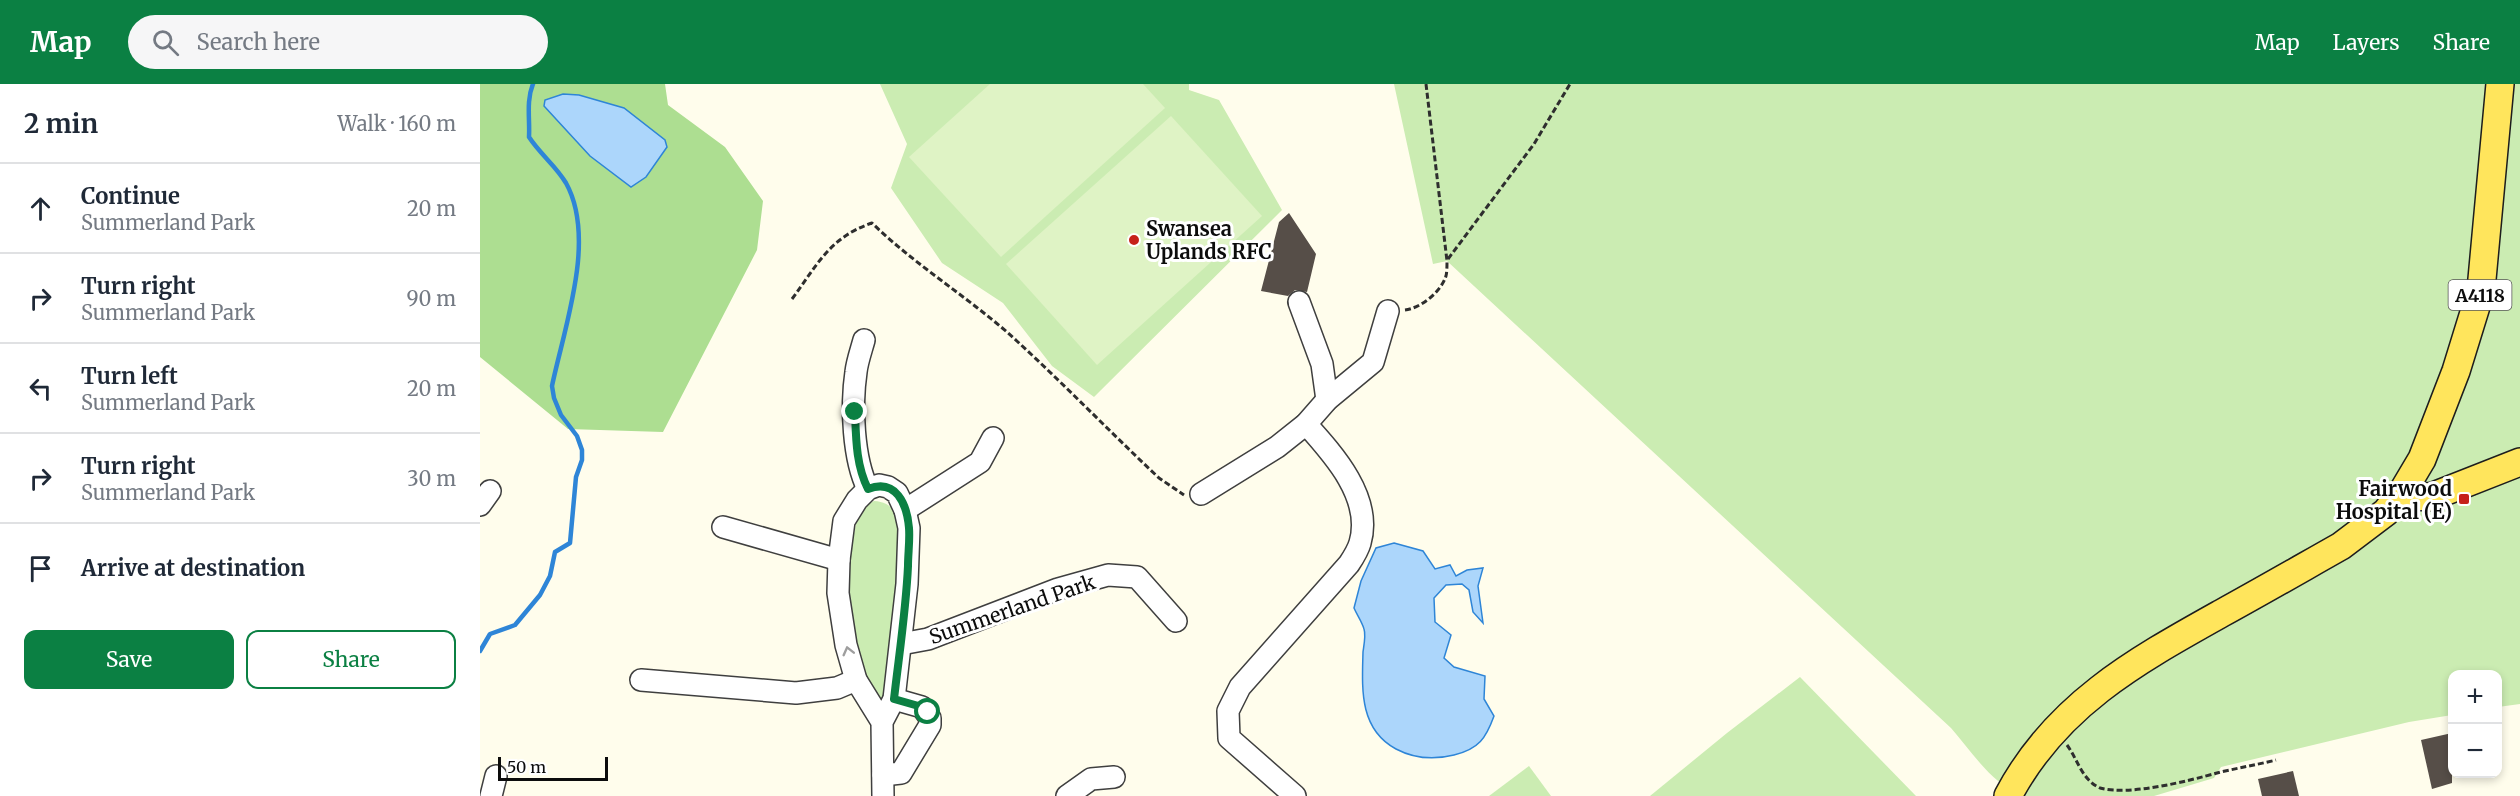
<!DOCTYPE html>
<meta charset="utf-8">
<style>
:root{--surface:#fff;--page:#f6f6f7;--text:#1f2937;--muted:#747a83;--line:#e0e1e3;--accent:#0b8043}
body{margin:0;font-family:Merriweather,serif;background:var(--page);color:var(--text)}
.controls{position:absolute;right:18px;bottom:18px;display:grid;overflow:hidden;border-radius:12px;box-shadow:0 3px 9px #0003}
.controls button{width:54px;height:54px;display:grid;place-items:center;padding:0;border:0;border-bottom:2px solid var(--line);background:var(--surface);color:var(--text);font:30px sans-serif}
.scale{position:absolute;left:18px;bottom:15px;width:110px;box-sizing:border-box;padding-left:6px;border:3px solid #0c0c0c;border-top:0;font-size:16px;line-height:21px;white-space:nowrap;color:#0c0c0c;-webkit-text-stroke:4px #fff;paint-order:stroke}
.stop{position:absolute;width:18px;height:18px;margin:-14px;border:4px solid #0b8043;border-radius:50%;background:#fff}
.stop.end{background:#0b8043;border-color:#fff;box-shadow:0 2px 6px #0008}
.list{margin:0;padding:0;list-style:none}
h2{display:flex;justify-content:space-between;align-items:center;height:78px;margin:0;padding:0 24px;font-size:26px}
h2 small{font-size:20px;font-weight:400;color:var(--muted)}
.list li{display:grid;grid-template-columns:39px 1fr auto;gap:18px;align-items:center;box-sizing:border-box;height:90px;padding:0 24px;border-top:2px solid var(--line)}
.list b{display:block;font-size:22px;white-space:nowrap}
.list p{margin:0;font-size:20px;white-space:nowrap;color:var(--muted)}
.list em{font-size:20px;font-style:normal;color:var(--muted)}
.actions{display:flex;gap:12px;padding:18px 24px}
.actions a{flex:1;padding:14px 0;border:2px solid var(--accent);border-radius:12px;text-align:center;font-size:21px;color:var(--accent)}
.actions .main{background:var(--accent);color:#fff}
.icon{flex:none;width:33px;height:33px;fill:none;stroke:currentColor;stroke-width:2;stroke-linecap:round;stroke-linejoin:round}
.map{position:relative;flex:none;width:2040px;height:712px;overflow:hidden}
header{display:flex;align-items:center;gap:36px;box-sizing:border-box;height:84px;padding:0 30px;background:var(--accent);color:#fff}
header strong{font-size:28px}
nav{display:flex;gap:33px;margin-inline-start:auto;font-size:21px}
.search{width:420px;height:54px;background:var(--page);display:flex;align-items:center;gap:15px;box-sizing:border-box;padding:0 21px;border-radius:33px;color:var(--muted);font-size:22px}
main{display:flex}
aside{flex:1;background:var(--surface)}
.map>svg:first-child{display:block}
.green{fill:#cbecb2}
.forest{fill:#adde91}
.pitch{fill:#dff3c5}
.water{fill:#acd6fb;stroke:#2e85d7;stroke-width:1.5}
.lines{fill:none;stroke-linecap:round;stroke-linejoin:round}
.stream{stroke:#2e85d7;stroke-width:4.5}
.building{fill:#564e48}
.minor-casing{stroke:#3f3f3f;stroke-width:24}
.major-casing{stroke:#1d1d1d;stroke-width:30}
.path{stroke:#2e2e2e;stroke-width:3;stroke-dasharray:6 3;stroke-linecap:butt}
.minor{stroke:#fff;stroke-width:21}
.major{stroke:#ffe55c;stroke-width:27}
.oneway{stroke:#9e9e9e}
.route{stroke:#0b8043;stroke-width:8}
.poi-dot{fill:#c6211a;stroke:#fff;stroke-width:2}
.labels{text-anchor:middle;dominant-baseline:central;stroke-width:6;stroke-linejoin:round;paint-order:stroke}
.shield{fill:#fff;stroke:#555;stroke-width:1.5}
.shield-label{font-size:18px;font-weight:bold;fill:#0c0c0c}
.poi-label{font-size:20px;font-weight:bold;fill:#0c0c0c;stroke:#fff;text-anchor:start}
.street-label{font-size:20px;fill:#0c0c0c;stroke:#fff}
</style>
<header>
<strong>Map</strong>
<div class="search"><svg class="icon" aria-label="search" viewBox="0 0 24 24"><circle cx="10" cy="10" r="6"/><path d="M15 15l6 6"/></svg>Search here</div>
<nav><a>Map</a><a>Layers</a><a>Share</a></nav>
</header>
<main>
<aside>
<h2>2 min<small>Walk · 160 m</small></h2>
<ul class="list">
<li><svg class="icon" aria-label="ahead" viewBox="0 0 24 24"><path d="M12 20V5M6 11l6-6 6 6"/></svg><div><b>Continue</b><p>Summerland Park</p></div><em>20 m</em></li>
<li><svg class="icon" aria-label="right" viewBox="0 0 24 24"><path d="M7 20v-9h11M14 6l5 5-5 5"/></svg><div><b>Turn right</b><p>Summerland Park</p></div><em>90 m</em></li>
<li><svg class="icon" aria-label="left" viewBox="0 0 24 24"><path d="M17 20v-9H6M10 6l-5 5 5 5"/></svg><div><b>Turn left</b><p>Summerland Park</p></div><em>20 m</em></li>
<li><svg class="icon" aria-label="right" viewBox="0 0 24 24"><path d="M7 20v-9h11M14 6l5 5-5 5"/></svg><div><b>Turn right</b><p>Summerland Park</p></div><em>30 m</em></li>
<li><svg class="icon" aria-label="arrive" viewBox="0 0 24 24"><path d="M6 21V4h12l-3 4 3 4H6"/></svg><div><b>Arrive at destination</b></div></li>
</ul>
<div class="actions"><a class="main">Save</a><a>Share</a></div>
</aside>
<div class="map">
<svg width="2040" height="712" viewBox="0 0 2040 712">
<rect width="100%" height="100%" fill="#fffdec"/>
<g class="green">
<path d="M400,0H709V6L739,16L802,126L614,313L572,282L523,219L462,179L411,104L427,60Z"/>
<path d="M914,0H2040V620L2018,623V590H1972V631L1929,638L1741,683L1734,694L1674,712H1542C1512,700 1491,667 1471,644L967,177L953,180Z"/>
<path d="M394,417C411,418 415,427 422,441L408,612L401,618L380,592L365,494L377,435L385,422Z"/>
<path d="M1320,593L1436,712H1170L1247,649Z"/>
<path d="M1049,682L1071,712H1009Z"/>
</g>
<path class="forest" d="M0,0H185L188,21L245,63L283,117L277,166L183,348L88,345L0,273Z"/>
<g class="pitch">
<path d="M510,0H663L685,24L521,173L429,73Z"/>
<path d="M691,32L782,132L617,281L526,180Z"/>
</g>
<g class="water">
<path d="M83,10L99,11L144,24L185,56L187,63L166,93L151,103L110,72L64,22L65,16Z"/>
<path d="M914,459L943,467L955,485L970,481L976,492L987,486L1003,484L998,502L1003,539L993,528L989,506L982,500L966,501L954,514L955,538L971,551L964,574L974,583L1005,592L1004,615L1014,632C1006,654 999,665 974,671C954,676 935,675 916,665C879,645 882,605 883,568C884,561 886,551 884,545C882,538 877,531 874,524L881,497L896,464Z"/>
</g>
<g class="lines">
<path class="stream" d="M0,567L10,550L35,541L60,511L70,492L75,468L90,459L96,393L102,376V366L97,352L81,331L74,314L72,302C84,244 117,155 86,99C76,82 60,70 49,53C50,35 46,17 53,0"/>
</g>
<g class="building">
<path d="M809,129L836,170L827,208L815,206L808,212L781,207L799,138Z"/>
<path d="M1972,649V699L1952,705L1941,656Z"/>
<path d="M1813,687L1819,712H1782L1778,695Z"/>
</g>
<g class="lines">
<g class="minor-casing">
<g id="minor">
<path d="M819,218L842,280L847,316"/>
<path d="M384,256C381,267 377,278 376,288C371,322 373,375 388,405"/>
<path d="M721,410L797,363L826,340L847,316L893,278L908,227"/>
<path d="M0,421L10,407"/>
<path d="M425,426L500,378L513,354"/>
<path d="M243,443L359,476"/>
<path d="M421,560L448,555L578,505L628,491L657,493L696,537"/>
<path d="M161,596L316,609L357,604L376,596"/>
<path d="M402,638L376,596L366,561L358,509L359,476L364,437L377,416L388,405L399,401L408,403L417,409L425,426L429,444L427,500L414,615L402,638L403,712"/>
<path d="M403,691L421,689L450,641V634L442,623L414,615"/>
<path d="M11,712L16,692"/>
<path d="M587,712L611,695L634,693"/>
<path d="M815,712L749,654L748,627L760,603L869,480C873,474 878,466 880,459C893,414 854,371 826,340"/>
</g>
</g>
<g class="major-casing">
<g id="major">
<path d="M1923,407L1932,412L1951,413L2040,378"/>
<path d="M1528,712C1576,621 1656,577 1742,529C1782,507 1822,484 1861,462L1906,428L1923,407L1942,375L1976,287L2001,206L2020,0"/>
</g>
</g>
<g class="path">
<path d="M968,175L1054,60L1090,0"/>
<path d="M312,215C337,181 350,153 392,139C433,179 483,210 527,248C579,295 628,346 679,394L704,411"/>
<path d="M925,226C941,224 961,208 966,192C967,188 967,181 967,177L946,0"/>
<path d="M1587,661C1598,676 1602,696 1620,704C1650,712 1708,697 1737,689C1757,684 1776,681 1796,676"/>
</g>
<use href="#minor" class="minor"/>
<use href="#major" class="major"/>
</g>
<defs><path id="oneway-chevron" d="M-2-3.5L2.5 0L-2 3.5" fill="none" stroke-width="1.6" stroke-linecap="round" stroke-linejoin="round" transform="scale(1.5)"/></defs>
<use class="oneway" href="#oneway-chevron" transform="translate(368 567) rotate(-104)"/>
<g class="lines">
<path class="route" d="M375,328C376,355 376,381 388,405C416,394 427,420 429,444C430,456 428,470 428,482C426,526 419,571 414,615L442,623L448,628"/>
</g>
<g class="poi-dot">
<circle cx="654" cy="156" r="6"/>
<rect x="1978" y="409" width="12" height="12" rx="3"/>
</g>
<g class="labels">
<rect class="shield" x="1968.5" y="196" width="63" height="30" rx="4.5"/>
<g class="shield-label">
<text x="2000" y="211">A4118</text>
</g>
<g class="poi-label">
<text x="666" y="144">Swansea<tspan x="666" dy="23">Uplands RFC</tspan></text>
<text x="1972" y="404" text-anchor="end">Fairwood<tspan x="1972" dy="23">Hospital (E)</tspan></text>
</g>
<g class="street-label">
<text transform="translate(532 525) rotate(-19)">Summerland Park</text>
</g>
</g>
</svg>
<div class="controls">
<button>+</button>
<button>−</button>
</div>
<div class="scale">50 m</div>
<div class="stop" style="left:448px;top:628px"></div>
<div class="stop end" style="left:375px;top:328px"></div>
</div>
</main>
